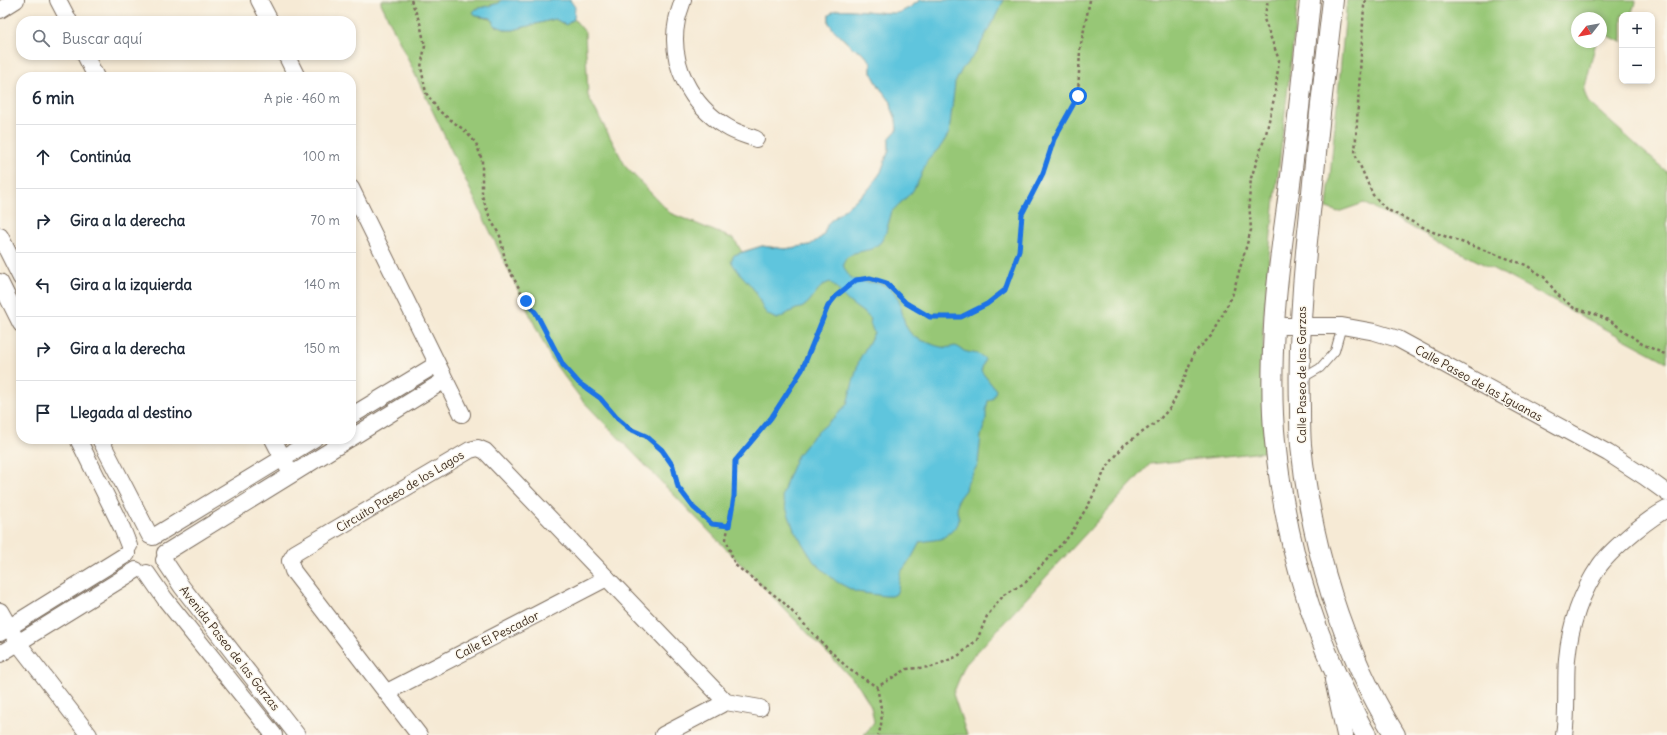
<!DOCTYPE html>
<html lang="es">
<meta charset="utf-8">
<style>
:root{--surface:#fff;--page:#f2f2f3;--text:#1f2937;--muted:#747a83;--line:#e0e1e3}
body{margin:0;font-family:Delius,sans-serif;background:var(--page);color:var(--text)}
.controls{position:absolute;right:12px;top:12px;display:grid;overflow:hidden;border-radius:8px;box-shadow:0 2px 6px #0003}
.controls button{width:36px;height:36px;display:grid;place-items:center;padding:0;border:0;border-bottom:1px solid var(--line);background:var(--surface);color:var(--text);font:20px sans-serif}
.compass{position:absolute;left:1571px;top:12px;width:36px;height:36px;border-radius:50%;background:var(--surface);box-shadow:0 2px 6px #0003;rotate:239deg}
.stop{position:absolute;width:12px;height:12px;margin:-9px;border:3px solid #1a73e8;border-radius:50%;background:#fff}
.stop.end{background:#1a73e8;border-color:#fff;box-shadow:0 1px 4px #0008}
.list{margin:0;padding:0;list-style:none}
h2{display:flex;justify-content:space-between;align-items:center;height:52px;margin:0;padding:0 16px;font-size:17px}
h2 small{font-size:13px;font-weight:400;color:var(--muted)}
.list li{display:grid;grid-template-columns:26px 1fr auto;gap:12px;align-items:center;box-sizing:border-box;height:64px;padding:0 16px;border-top:1px solid var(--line)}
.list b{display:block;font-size:15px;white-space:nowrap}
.list em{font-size:13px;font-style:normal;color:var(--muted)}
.icon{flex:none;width:22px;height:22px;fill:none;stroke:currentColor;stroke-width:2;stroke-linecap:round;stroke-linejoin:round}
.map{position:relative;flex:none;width:1667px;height:735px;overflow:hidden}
.search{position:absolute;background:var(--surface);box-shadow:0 2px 6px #0003;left:16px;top:16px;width:340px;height:44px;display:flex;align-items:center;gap:10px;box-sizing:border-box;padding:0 14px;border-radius:16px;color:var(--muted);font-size:15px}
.panel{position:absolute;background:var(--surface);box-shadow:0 2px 6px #0003;left:16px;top:72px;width:340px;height:372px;border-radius:16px}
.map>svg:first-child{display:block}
.green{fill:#97c776;stroke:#69784a}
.water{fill:#5fc5dd;stroke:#4d787e}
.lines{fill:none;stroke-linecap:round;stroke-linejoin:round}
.service-casing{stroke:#7c6d5e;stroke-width:10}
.minor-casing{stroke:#7c6d5e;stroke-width:18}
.tertiary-casing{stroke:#7c6d5e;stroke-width:22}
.path{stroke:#7c6d5e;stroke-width:2.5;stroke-dasharray:3 3;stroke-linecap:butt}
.service{stroke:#fff;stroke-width:8}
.minor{stroke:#fff;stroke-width:16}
.tertiary{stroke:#fff;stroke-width:20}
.route{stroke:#1a73e8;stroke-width:5}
.labels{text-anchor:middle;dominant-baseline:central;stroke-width:3;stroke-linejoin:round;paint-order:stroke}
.street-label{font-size:12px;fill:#3b2a1e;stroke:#fbf7ec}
</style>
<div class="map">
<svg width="1667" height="735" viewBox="0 0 1667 735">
<rect width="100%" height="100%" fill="#fbf7ec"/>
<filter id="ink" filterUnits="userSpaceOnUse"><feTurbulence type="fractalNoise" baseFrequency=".025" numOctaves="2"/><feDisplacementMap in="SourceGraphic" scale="8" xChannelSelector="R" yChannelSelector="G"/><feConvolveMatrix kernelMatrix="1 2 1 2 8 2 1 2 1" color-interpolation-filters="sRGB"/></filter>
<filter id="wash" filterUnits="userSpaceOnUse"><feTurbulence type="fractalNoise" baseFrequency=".012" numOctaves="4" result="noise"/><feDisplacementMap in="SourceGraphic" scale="16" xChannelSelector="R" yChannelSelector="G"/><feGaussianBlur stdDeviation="0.9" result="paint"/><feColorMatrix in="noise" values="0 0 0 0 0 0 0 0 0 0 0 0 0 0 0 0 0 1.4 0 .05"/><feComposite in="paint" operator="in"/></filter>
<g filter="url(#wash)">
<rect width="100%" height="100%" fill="#f6ead5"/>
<g class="green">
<path d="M381,0H502L499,3L476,9V16L491,19L494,25L507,30H513L555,19L566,25L574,19L585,32L588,96L626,167L670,213L734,239L742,252L762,246L785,249L810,245L823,236L828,223L869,189L881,172L889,150V139L897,130L896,119L892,109L891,102L880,88L871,72V62L861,51L853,48L843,39L829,23V15C831,14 832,12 834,11C842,7 883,14 896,13C904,12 914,5 920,0H1298L1271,234L1263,328L1264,452L1150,464L965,665L953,694L967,735H864L874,722L871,706L859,686L582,400L551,359L381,3Z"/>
<path d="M1347,0H1636L1631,15H1622V38L1621,42L1601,32V18H1577V42H1596L1584,91L1588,102L1667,172V362L1503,274L1364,203L1338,212L1327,208Z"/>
</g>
<g class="water">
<path d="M502,0H570L575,7L574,19L566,25L555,19L513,30H507L494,25L491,18L476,16L473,12L476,9L499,3Z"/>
<path d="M920,0H1004L976,53L962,69L955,83L949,133L941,146L927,161L920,178L912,192L892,211L886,232L881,242L872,249L854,253L846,258L843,264C851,292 873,275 891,289C905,301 899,322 912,335C916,339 924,341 929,343C938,347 946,349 955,346C959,347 961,349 964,351C972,354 979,352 985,359L981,371L996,390L993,398L988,401L986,410V419L981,436L978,464L966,485L965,490L958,499L957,511L959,519L958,524L951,532L941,539L920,542L912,557L900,573L898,589L896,594L892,596H885L856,592L837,582L814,562L794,530L782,496L787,480L797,456L812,437L837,415L847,404L859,360L874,333L870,323L871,319C864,312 856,308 848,301C841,295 837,287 830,282C816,286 814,300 803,307C800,309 797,308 794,310C788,312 783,317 777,319C760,313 763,304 755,291C747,280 737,272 731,261L734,255L762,246L785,249L810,245L823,236L828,223L869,189L881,172L889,150V139L897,130L896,119L892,109L891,102L880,88L871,72V62L861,51L853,48L833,29L829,23V15C831,14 832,12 834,11C842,7 883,14 896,13C904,12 914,5 920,0Z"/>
</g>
</g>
<g filter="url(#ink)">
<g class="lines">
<g class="service-casing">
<path id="service" d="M1301,379L1320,368L1335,351L1342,326"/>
</g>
<g class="minor-casing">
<g id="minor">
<path d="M58,0L69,21"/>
<path d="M259,0L270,21"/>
<path d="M683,0C681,7 678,14 677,20C668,63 691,106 727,127C736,133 746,135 756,139"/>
<path d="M0,10L16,0"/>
<path d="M85,55L96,77"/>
<path d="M286,55L297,77"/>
<path d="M351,188L462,414"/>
<path d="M0,236L21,278"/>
<path d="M0,282L21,324"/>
<path d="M1274,326H1342L1375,332L1398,339L1608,453L1645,477L1667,493"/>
<path d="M351,416L437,364"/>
<path d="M351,438L445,380"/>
<path d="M78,439L122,528L129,546"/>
<path d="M100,439L150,536"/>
<path d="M273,439L288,468"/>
<path d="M153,537L314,439"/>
<path d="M165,553L349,439"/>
<path d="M164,560L182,587L297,735"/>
<path d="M147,573L165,599L274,735"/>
<path d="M0,611L18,643L89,735"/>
<path d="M0,633L127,554"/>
<path d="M0,654L136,570"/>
<path d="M1333,680L1345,735"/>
<path d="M387,692L607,578"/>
<path d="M419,735L293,571L290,561L295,553L470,450L478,448L485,451L726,702L760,708"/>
<path d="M663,735L726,702"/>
<path d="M1564,735C1568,710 1565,684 1567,659C1570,626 1581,593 1600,565C1609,553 1623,541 1635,531C1645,523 1655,515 1667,509"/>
</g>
</g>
<g class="tertiary-casing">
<g id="tertiary">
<path d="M1310,0C1304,62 1298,123 1290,184C1284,232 1276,280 1274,327C1272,365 1271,404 1275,441C1284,529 1306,615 1346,695C1352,708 1358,722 1366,735"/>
<path d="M1333,0C1324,74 1316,148 1309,222C1302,286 1298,344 1300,408C1300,420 1300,433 1301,445C1311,546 1342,649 1395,735"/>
</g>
</g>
<g class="path">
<path d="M411,0L420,23L425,46L421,67L426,93L439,111L464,130L476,143L482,160V196L490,218L500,236L506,264L526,301L536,313L563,365L579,383L600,398L617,418L630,429L646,436L662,450L673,466L678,487L694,508L712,524L729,526"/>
<path d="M1090,0L1080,49L1078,96L1054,139L1043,173L1022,214L1019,251L1005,290L987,304L961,317H930L906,303L886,283L870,278L856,280L836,296L828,306L801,371L771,418L735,461L734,497L726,539L735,565L782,601L827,648L850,670L877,687L907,669L932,667L958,656L977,640L987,616L1003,596L1026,582L1070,535L1090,502L1105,470L1124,445L1157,422L1171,407L1184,379L1194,353L1213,334L1232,296L1251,230L1249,201L1251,178L1266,134L1275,94L1279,60L1264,19L1268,0"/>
<path d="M1366,0L1364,6L1355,154L1373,195L1386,209L1433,232L1526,265L1544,277L1558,295L1574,308L1595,314L1612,322L1642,344L1667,355"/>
<path d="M877,687C880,703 885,719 878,735"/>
</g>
<use href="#service" class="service"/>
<use href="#minor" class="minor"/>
<use href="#tertiary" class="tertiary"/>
</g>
</g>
<g class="lines" filter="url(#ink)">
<path class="route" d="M526,301L536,313L563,365L579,383L600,398L617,418L630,429L646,436L662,450L673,466L678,487L694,508L712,524L729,526L734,497L735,461L771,418L802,370L828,306L836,296L856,280L870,278L886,283L906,303L930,317H961L987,304L1005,290L1019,251L1022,214L1043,173L1054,139L1078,96"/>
</g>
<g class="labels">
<g class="street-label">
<text transform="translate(1301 375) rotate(-90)">Calle Paseo de las Garzas</text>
<text transform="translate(1479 383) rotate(29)">Calle Paseo de las Iguanas</text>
<text transform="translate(400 491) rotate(-31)">Circuito Paseo de los Lagos</text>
<text transform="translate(497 635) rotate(-27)">Calle El Pescador</text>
<text transform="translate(230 648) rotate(52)">Avenida Paseo de las Garzas</text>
</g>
</g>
</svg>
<div class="controls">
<button>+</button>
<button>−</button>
</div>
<svg class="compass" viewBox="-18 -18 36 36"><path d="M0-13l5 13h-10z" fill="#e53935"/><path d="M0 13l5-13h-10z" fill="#747a83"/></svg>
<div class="stop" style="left:1078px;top:96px"></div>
<div class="stop end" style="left:526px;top:301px"></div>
<div class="search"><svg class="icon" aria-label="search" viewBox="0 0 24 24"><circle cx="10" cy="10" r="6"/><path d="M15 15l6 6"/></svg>Buscar aquí</div>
<section class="panel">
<h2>6 min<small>A pie · 460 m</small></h2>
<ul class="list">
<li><svg class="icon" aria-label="ahead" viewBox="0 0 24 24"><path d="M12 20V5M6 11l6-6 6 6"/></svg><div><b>Continúa</b></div><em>100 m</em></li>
<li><svg class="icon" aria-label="right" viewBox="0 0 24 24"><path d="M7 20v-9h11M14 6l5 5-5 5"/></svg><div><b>Gira a la derecha</b></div><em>70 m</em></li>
<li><svg class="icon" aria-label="left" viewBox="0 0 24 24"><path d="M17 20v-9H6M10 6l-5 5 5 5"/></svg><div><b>Gira a la izquierda</b></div><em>140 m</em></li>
<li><svg class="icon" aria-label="right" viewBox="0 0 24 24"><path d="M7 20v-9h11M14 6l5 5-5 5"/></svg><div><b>Gira a la derecha</b></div><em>150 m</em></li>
<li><svg class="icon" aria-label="arrive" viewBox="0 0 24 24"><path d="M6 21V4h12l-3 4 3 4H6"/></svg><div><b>Llegada al destino</b></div></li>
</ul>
</section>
</div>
